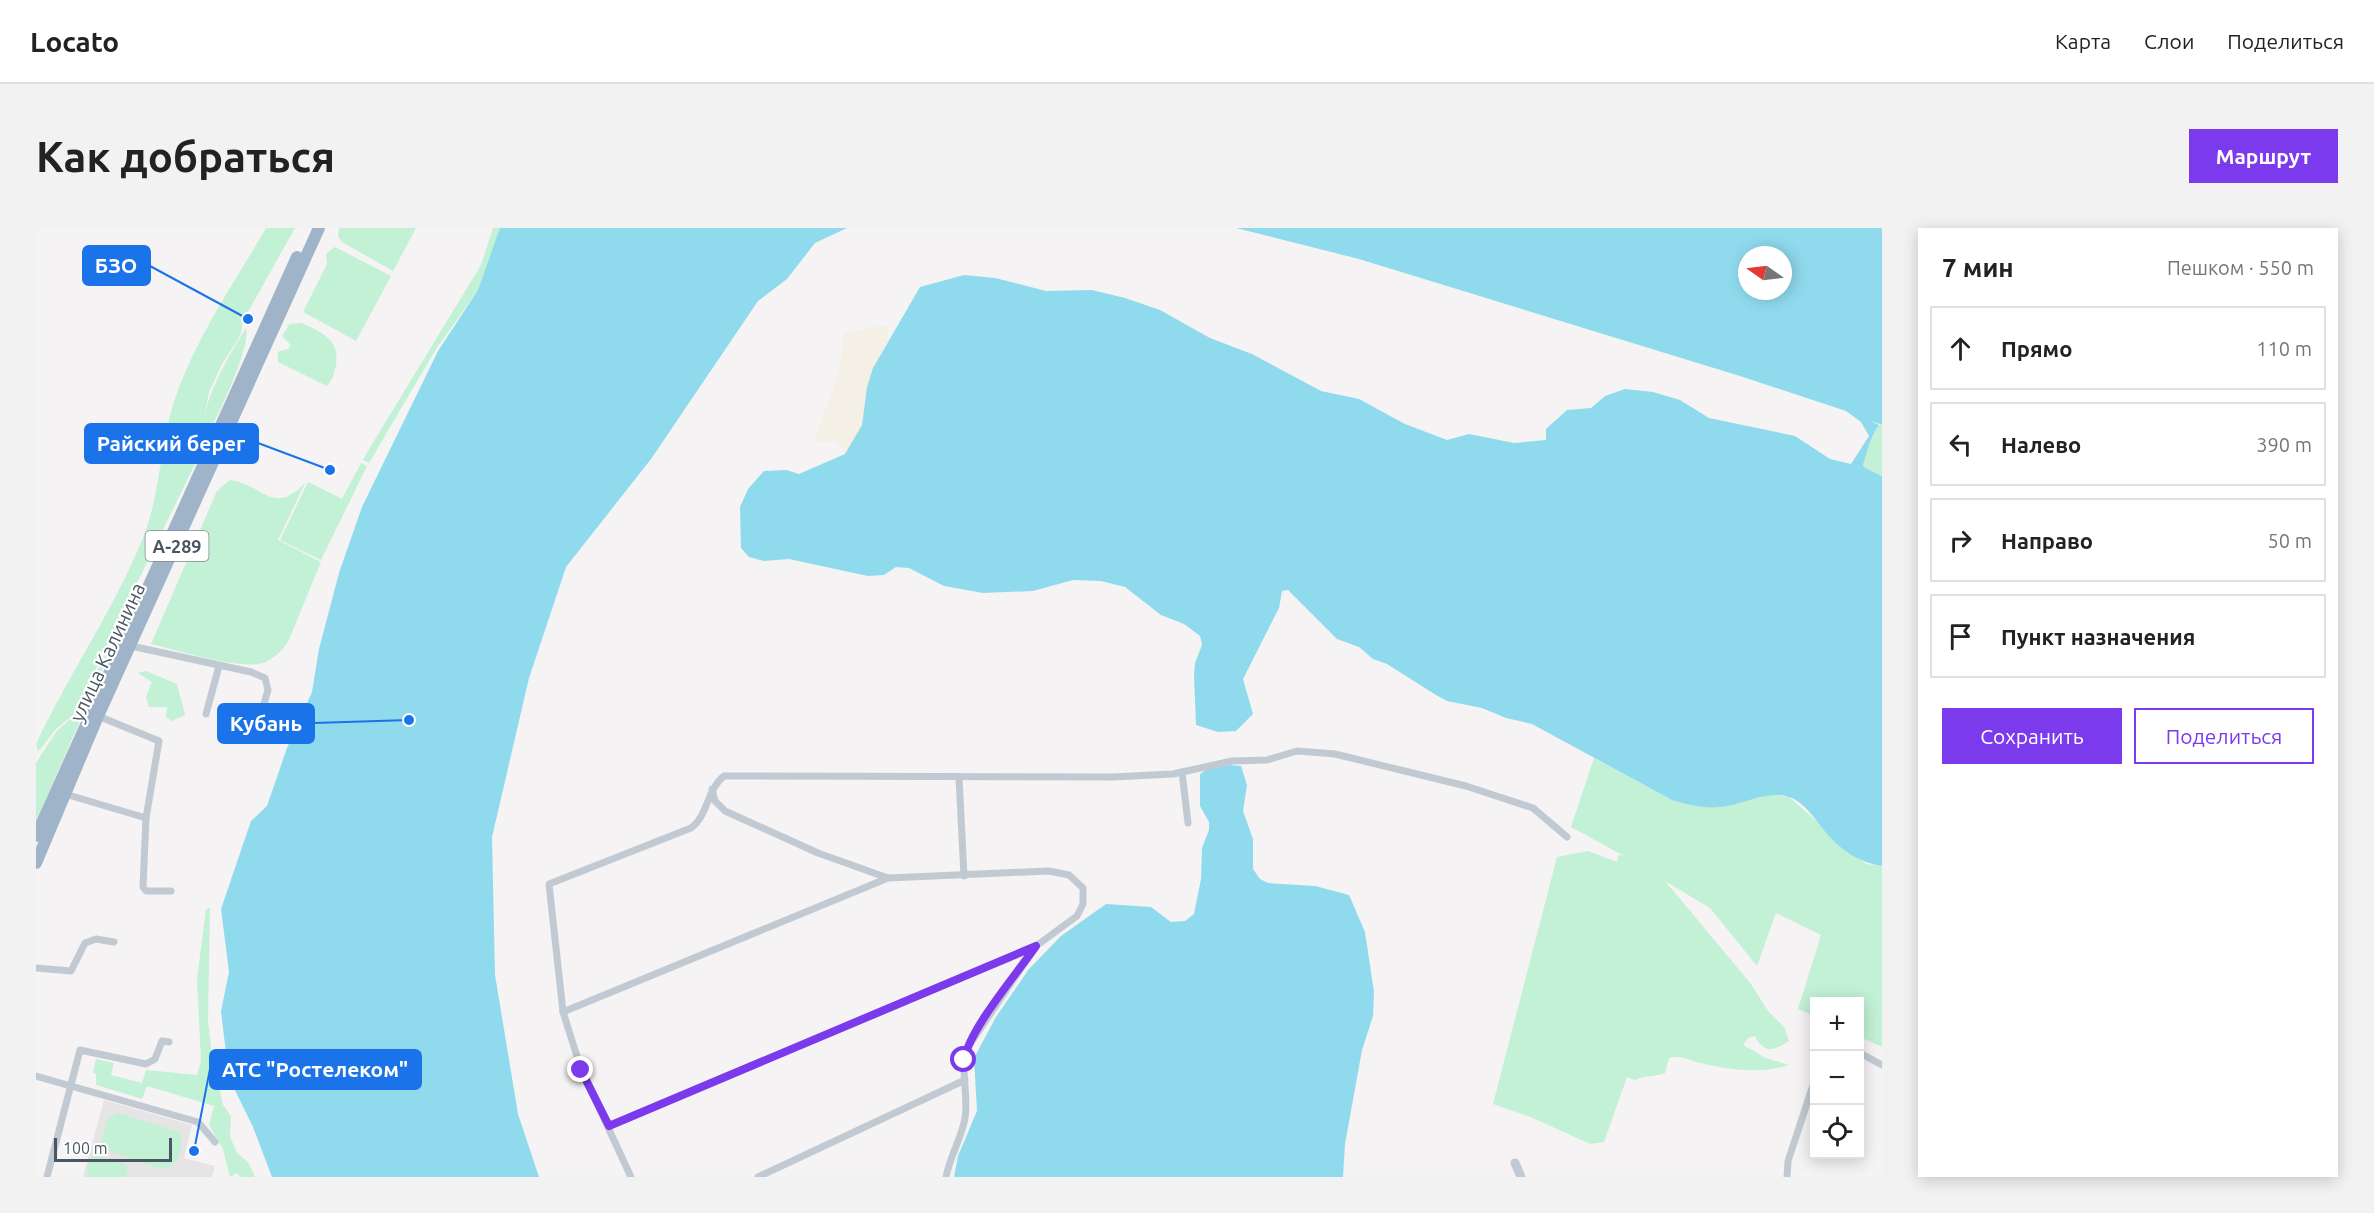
<!DOCTYPE html>
<html lang="ru">
<meta charset="utf-8">
<style>
:root{--surface:#fff;--page:#f2f2f2;--text:#222;--muted:#767676;--line:#e0e0e0;--accent:#7c3aed}
body{margin:0;font-family:Ubuntu,sans-serif;background:var(--page);color:var(--text)}
.controls{position:absolute;right:18px;bottom:18px;display:grid;overflow:hidden;border-radius:0px;box-shadow:0 3px 15px #0003}
.controls button{width:54px;height:54px;display:grid;place-items:center;padding:0;border:0;border-bottom:2px solid var(--line);background:var(--surface);color:var(--text);font:30px sans-serif}
.compass{position:absolute;left:1702px;top:18px;width:54px;height:54px;border-radius:50%;background:var(--surface);box-shadow:0 3px 15px #0003;rotate:284deg}
.scale{position:absolute;left:18px;bottom:15px;width:118px;box-sizing:border-box;padding-left:6px;border:3px solid #4a5661;border-top:0;font-size:16px;line-height:21px;white-space:nowrap;color:#4a5661;-webkit-text-stroke:4px #fff;paint-order:stroke}
.stop{position:absolute;width:18px;height:18px;margin:-14px;border:4px solid #7c3aed;border-radius:50%;background:#fff}
.stop.end{background:#7c3aed;border-color:#fff;box-shadow:0 2px 6px #0008}
.list{margin:0;padding:0;list-style:none}
h2{display:flex;justify-content:space-between;align-items:center;height:78px;margin:0;padding:0 24px;font-size:26px}
h2 small{font-size:20px;font-weight:400;color:var(--muted)}
.list li{display:grid;grid-template-columns:39px 1fr auto;gap:18px;align-items:center;box-sizing:border-box;height:84px;margin:0 12px 12px;padding:0 12px;border:2px solid var(--line);border-radius:0px}
.list b{display:block;font-size:22px;white-space:nowrap}
.list em{font-size:20px;font-style:normal;color:var(--muted)}
.actions{display:flex;gap:12px;padding:18px 24px}
.actions a{flex:1;padding:14px 0;border:2px solid var(--accent);border-radius:0px;text-align:center;font-size:21px;color:var(--accent)}
.actions .main{background:var(--accent);color:#fff}
.icon{flex:none;width:33px;height:33px;fill:none;stroke:currentColor;stroke-width:2;stroke-linecap:round;stroke-linejoin:round}
.map{position:relative;flex:none;width:1846px;height:949px;overflow:hidden;border-radius:0px}
header{display:flex;align-items:center;gap:36px;box-sizing:border-box;height:84px;padding:0 30px;background:var(--surface);border-bottom:2px solid var(--line)}
header strong{font-size:28px}
nav{display:flex;gap:33px;margin-inline-start:auto;font-size:21px}
.intro{display:flex;align-items:center;justify-content:space-between;box-sizing:border-box;height:144px;padding:0 36px}
h1{margin:0;font-size:42px}
.button{padding:15px 27px;border-radius:0px;background:var(--accent);color:#fff;font-size:21px;font-weight:700}
main{display:flex;gap:36px;padding:0 36px}
aside{flex:1;background:var(--surface);border-radius:0px;box-shadow:0 3px 15px #0003}
.map>svg:first-child{display:block}
.education{fill:#e6e4e5}
.green{fill:#c3f1d5}
.sand{fill:#f5f0e5}
.water{fill:#90daee;fill-rule:evenodd}
.lines{fill:none;stroke-linecap:round;stroke-linejoin:round}
.minor{stroke:#c1cad2;stroke-width:7}
.tertiary{stroke:#c1cad2;stroke-width:9}
.trunk{stroke:#9fb4c9;stroke-width:12}
.route{stroke:#7c3aed;stroke-width:8}
.labels{text-anchor:middle;dominant-baseline:central;stroke-width:4.5;stroke-linejoin:round;paint-order:stroke}
.shield{fill:#fff;stroke:#808990;stroke-width:1.5}
.shield-label{font-size:18px;font-weight:bold;fill:#4a5661}
.street-label{font-size:20px;fill:#4a5661;stroke:#fff}
.leader{fill:none;stroke:#1a73e8;stroke-width:2}
.callout-dot{fill:#1a73e8;stroke:#fff;stroke-width:2}
.callout{fill:#1a73e8;stroke:#1a73e8;stroke-width:2}
.callout-label{font-size:21px;text-anchor:middle;font-weight:bold;fill:#fff}
</style>
<header>
<strong>Locato</strong>
<nav><a>Карта</a><a>Слои</a><a>Поделиться</a></nav>
</header>
<div class="intro"><h1>Как добраться</h1><a class="button">Маршрут</a></div>
<main>
<div class="map">
<svg width="1846" height="949" viewBox="0 0 1846 949">
<rect width="100%" height="100%" fill="#f5f3f3"/>
<path class="education" d="M68,872L156,897L148,930L179,938L176,949H47Z"/>
<g class="green">
<path d="M230,0H259L208,91L204,108L186,136L173,164L159,236L100,357L82,399L63,433L50,467L42,483L20,501L2,524L0,516C33,446 78,381 107,310C124,267 124,220 137,177C157,114 197,57 230,0Z"/>
<path d="M303,0H380L357,43L306,14L302,9Z"/>
<path d="M457,0H465L442,62L400,121L333,235L327,232L332,223L445,37Z"/>
<path d="M299,19L355,48L320,113L267,84L291,36L290,26Z"/>
<path d="M265,95C284,103 305,112 300,137C298,146 297,151 291,158L242,134V124L252,121L255,117L246,108L254,96Z"/>
<path d="M210,100C216,121 174,203 163,225C166,174 184,142 210,100Z"/>
<path d="M1843,197L1846,198V248L1828,240L1827,237C1832,222 1834,209 1843,197Z"/>
<path d="M325,235L331,238L285,332L244,312L272,254L306,271Z"/>
<path d="M194,252C230,258 237,288 269,255L242,312L285,334L252,414C245,423 238,431 227,435C203,442 141,422 115,416L181,263Z"/>
<path d="M77,417L0,594V535L20,504L43,483L65,434Z"/>
<path d="M110,443L141,456L149,487L136,493L130,489L131,479H113L110,469L116,454L102,445Z"/>
<path d="M1558,530L1636,572H1713L1732,566L1753,569L1830,636L1846,638V819L1824,809V774H1778V788L1762,781L1785,707L1740,685L1721,738L1674,680L1629,653L1715,756L1732,783L1748,799L1753,813C1738,823 1728,826 1719,808L1712,810L1707,817L1730,830L1753,837C1724,846 1694,842 1664,835C1652,832 1645,827 1633,830L1629,845C1618,849 1609,847 1599,852L1591,849L1568,914L1554,916L1497,890L1457,876L1521,629L1552,623L1581,634L1582,627L1588,628L1535,599Z"/>
<path d="M174,680L172,793L176,828L187,877L195,888L194,909L201,925L212,934L219,949H205L201,945L194,949L187,921L173,897L178,878L111,858L106,871L60,857V846L57,845L60,831L78,835L75,847L106,855L110,842L161,847L165,833L161,751L170,681Z"/>
<path d="M82,885L143,904C150,919 142,941 124,941L67,921L65,914L71,892Z"/>
<path d="M59,927L89,936L92,940L90,949H51L52,934Z"/>
</g>
<path class="sand" d="M851,97L852,112L837,140L831,159L826,197L809,226L801,212L777,215L802,149L808,105Z"/>
<g class="water">
<path d="M464,0H811L779,15L751,51L722,73L615,231L530,339L493,450L456,609L459,747L482,886L503,949H236L217,899L193,850L185,783L193,744L185,681L215,593L231,578L251,520L276,464L283,421L303,345L326,279L402,123L442,62Z"/>
<path d="M1200,0H1846V197L1833,192L1843,197C1834,209 1832,222 1827,237L1829,240L1846,248V638C1825,635 1806,623 1792,607C1781,594 1769,574 1753,569C1731,562 1711,575 1690,578C1672,582 1653,577 1636,572L1496,496L1470,490L1446,480L1411,473L1400,467L1351,436L1337,431L1323,419L1301,411L1252,362L1246,363L1243,380L1207,451L1217,486L1200,503L1182,504L1160,497L1158,448L1159,435L1166,417L1164,408L1148,396L1125,387L1089,359L1065,353L1037,352L997,363L947,365L908,358L873,340L860,339L848,347L832,348L753,331L728,333L713,329L705,320L704,279L712,261L728,243L750,242L763,246L809,226L826,197L831,159L837,140L884,59L928,47L959,50L1010,63L1056,62L1089,70L1124,82L1174,110L1216,126L1285,163L1323,171L1369,196L1411,212L1433,206L1478,215L1510,212V201L1531,182L1555,180L1569,168L1589,161L1617,164L1644,172L1673,190L1759,208L1794,231L1815,236L1833,208L1825,194L1810,183L1704,148L1323,31ZM1711,27H1747V63H1711Z"/>
<path d="M1193,537L1205,538L1211,557L1207,583L1217,611V641L1224,651L1232,655L1279,658L1313,667L1329,704L1338,764L1337,788L1326,822L1309,916L1307,949H918L922,928L941,883L938,830L960,789L993,741L1025,708L1070,676L1115,679L1135,694L1149,693L1158,686L1165,651L1166,620L1173,602V594L1164,578V546L1171,541Z"/>
</g>
<g class="lines">
<g class="minor">
<path d="M95,418L215,444L229,450L232,462L220,504"/>
<path d="M170,486L183,438"/>
<path d="M62,488L123,513L110,590L107,659L110,663H135"/>
<path d="M1146,544L1152,595"/>
<path d="M923,549L928,648"/>
<path d="M676,561L679,573L689,583L782,625L852,650L527,784L513,656L655,600C672,588 671,561 688,548L1076,549L1137,546L1196,533L1231,532L1261,523L1299,526L1430,558L1497,580L1531,609"/>
<path d="M29,566L110,590"/>
<path d="M852,650L1013,643L1033,647L1047,660V676L1041,688L1000,718L932,819C923,842 933,867 929,890C926,909 914,928 910,949"/>
<path d="M0,740L35,743L49,715L60,711L78,714"/>
<path d="M527,784L545,841L595,949"/>
<path d="M1824,825L1846,837"/>
<path d="M0,848L162,894L179,914"/>
<path d="M573,898L1000,718"/>
<path d="M11,949L44,822L110,836L119,831L126,813L133,814"/>
<path d="M722,949L929,852"/>
<path d="M1751,949L1752,933L1778,854"/>
</g>
<path class="tertiary" d="M1479,935L1485,949"/>
<g class="trunk">
<path d="M0,608L261,29"/>
<path d="M0,635L62,488L283,0"/>
</g>
</g>
<g class="lines">
<path class="route" d="M545,842L573,898L1000,718C980,747 934,800 928,832"/>
</g>
<g class="labels">
<rect class="shield" x="109.5" y="303" width="63" height="30" rx="4.5"/>
<g class="shield-label">
<text x="141" y="318">А-289</text>
</g>
<g class="street-label">
<text transform="translate(71 424) rotate(-65)">улица Калинина</text>
</g>
</g>
<path class="leader" d="M212 91L114 38M294 242L222 215M373 492L278 495M158 923L174 841"/>
<g class="callout-dot">
<circle cx="212" cy="91" r="6"/>
<circle cx="294" cy="242" r="6"/>
<circle cx="373" cy="492" r="6"/>
<circle cx="158" cy="923" r="6"/>
</g>
<g class="callout">
<rect x="47" y="18" width="67" height="39" rx="6"/>
<rect x="49" y="196" width="173" height="39" rx="6"/>
<rect x="182" y="476" width="96" height="39" rx="6"/>
<rect x="174" y="822" width="211" height="39" rx="6"/>
</g>
<g class="callout-label">
<text x="80" y="45">БЗО</text>
<text x="135" y="223">Райский берег</text>
<text x="230" y="503">Кубань</text>
<text x="279" y="849">АТС "Ростелеком"</text>
</g>
</svg>
<div class="controls">
<button>+</button>
<button>−</button>
<button><svg class="icon" aria-label="locate" viewBox="0 0 24 24"><circle cx="12" cy="12" r="6"/><path d="M12 2v4M12 18v4M2 12h4M18 12h4"/></svg></button>
</div>
<svg class="compass" viewBox="-18 -18 36 36"><path d="M0-13l5 13h-10z" fill="#e53935"/><path d="M0 13l5-13h-10z" fill="#767676"/></svg>
<div class="scale">100 m</div>
<div class="stop" style="left:928px;top:832px"></div>
<div class="stop end" style="left:545px;top:842px"></div>
</div>
<aside>
<h2>7 мин<small>Пешком · 550 m</small></h2>
<ul class="list">
<li><svg class="icon" aria-label="ahead" viewBox="0 0 24 24"><path d="M12 20V5M6 11l6-6 6 6"/></svg><div><b>Прямо</b></div><em>110 m</em></li>
<li><svg class="icon" aria-label="left" viewBox="0 0 24 24"><path d="M17 20v-9H6M10 6l-5 5 5 5"/></svg><div><b>Налево</b></div><em>390 m</em></li>
<li><svg class="icon" aria-label="right" viewBox="0 0 24 24"><path d="M7 20v-9h11M14 6l5 5-5 5"/></svg><div><b>Направо</b></div><em>50 m</em></li>
<li><svg class="icon" aria-label="arrive" viewBox="0 0 24 24"><path d="M6 21V4h12l-3 4 3 4H6"/></svg><div><b>Пункт назначения</b></div></li>
</ul>
<div class="actions"><a class="main">Сохранить</a><a>Поделиться</a></div>
</aside>
</main>
